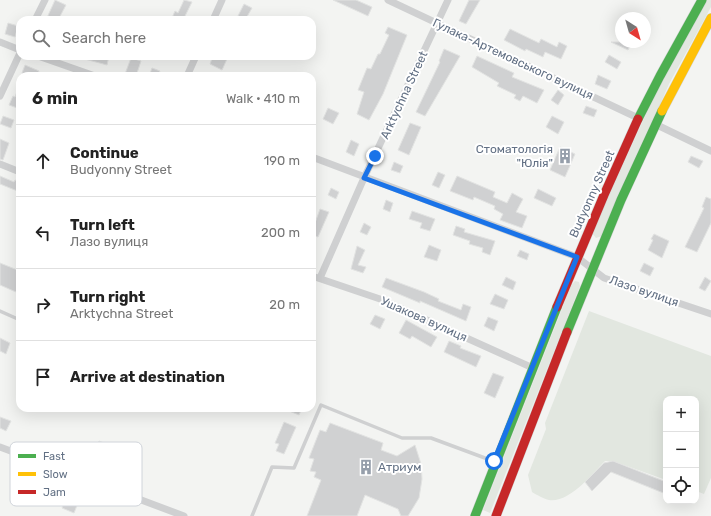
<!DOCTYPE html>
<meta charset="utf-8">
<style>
:root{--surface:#fff;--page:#f2f2f2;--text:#222;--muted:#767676;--line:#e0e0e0}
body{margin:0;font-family:Rubik,sans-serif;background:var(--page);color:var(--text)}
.controls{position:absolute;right:12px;bottom:12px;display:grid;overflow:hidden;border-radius:8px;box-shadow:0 4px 16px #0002}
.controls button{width:36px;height:36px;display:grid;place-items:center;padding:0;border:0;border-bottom:1px solid var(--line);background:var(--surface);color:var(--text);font:20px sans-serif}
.compass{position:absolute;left:615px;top:12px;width:36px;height:36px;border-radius:50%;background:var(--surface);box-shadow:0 4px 16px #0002;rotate:143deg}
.stop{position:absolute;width:12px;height:12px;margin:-9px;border:3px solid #1a73e8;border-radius:50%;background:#fff}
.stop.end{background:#1a73e8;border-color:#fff;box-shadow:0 1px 4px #0008}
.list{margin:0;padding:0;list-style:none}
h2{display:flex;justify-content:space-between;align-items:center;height:52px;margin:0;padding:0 16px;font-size:17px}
h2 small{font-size:13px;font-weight:400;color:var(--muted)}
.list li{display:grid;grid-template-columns:26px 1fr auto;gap:12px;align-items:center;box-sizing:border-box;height:72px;padding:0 16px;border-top:1px solid var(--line)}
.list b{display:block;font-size:15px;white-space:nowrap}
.list p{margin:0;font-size:13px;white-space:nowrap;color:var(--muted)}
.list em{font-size:13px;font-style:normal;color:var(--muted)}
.icon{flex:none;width:22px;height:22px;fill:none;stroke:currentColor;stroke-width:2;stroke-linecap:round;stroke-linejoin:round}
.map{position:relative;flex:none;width:711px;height:516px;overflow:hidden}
.search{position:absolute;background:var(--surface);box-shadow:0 4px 16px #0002;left:16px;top:16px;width:300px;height:44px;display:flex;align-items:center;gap:10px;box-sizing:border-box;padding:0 14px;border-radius:12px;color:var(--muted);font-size:15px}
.panel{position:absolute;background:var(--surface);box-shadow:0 4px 16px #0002;left:16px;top:72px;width:300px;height:340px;border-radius:12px}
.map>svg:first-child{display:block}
.green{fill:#e2e7e0}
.building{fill:#d0d1d2;stroke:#e2e3e2}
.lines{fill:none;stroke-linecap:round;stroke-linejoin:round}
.fast-casing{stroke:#d0d2d2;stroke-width:10}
.slow-casing{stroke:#d0d2d2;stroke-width:10}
.jam-casing{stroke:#d0d2d2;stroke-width:10}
.lane{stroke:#cfd0d1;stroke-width:3.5}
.street{stroke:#cfd0d1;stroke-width:7}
.fast{stroke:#4caf50;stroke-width:9}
.slow{stroke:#ffc107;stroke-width:9}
.jam{stroke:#c62828;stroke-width:9}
.route{stroke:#1a73e8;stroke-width:5}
.labels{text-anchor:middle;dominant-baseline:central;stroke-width:4;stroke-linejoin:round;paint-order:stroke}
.street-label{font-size:12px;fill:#627084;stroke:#fff}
.poi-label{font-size:12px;fill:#627084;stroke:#fff;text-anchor:end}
.key{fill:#fff;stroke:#d0d4da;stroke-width:1}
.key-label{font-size:11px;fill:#627084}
</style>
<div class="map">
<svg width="711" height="516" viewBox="0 0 711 516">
<rect width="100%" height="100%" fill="#f3f4f2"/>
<g class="green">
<path d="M707,0H711V7L669,84L602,236L596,238L592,233L662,79Z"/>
<path d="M575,281L579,282L580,286L490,513L483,510L571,286Z"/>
<path d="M589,311L711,356V478L704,494L696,491V399H666V480L613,461H605C592,474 570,503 549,500C544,499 537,495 532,492L528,475L546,429L545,423Z"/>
</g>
<g class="building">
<path d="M55,0L66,5L58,20H46Z"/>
<path d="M184,0L192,2L183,20H176L172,18L175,11L178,13Z"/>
<path d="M333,0H356L372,7L368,16Z"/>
<path d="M469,0H480L466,24L459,21Z"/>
<path d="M244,4L252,8L245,20H236Z"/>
<path d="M8,23L18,26L15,37L5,34Z"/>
<path d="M388,27L407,35L383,94L369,120L357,114L364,92L358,90L367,68L371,69L378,54H380L389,35L385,33Z"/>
<path d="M510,29L539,43L541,39L557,47L559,42L567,46L561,59L545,52L543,57L526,49L525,51L504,40Z"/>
<path d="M611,42H627L631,44L628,50Z"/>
<path d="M444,49L460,56L425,116L416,112L440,62L439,61Z"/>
<path d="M609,55L621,62L617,69L605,62Z"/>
<path d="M81,56H109L107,65L81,58Z"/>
<path d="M213,56H220L227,59L222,70L210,64Z"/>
<path d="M477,56L514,73L512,77L544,90L537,103L523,96L520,101L514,98L516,95L497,86L499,83L472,67Z"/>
<path d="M131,58L141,61L136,76L125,74Z"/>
<path d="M25,65L39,71L37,76H28L22,73Z"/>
<path d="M152,68L160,71L157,76H149Z"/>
<path d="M598,75L611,81L607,89L595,84Z"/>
<path d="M19,86H20V109L9,105L13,96L15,97Z"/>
<path d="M558,90L564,95L558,105L551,100Z"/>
<path d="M586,106L597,110L594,117L583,113Z"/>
<path d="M328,108L339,113L333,124L323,119Z"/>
<path d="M3,116L14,120L11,128L0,124Z"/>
<path d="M552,116L564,122L558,134L546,127Z"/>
<path d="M410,123L421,127L409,155L398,150Z"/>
<path d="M0,139L9,143L3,160L0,159Z"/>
<path d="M351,140L359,144L354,156L346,152Z"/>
<path d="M560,147L575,154L565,177L550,170Z"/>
<path d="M691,156L703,161L699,168L688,162Z"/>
<path d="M394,162L403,166L400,173L391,170Z"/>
<path d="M438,172L445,175L439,188L432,185Z"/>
<path d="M0,176L14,182L15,180L20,182V192L0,184Z"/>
<path d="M457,176L495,192L493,197L507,203L512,193L523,199L516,212L527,216L522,228L500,220L503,214L494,209L495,206L474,197L473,200L450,191Z"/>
<path d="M331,188L339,192L336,199L328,195Z"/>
<path d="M538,189L556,198L552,206L534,198Z"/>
<path d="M706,197L711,199V223L697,252L685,247L704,208L702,207Z"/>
<path d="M386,200L393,203L390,212L383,209Z"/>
<path d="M320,209L329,212L318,237L312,235V222L315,223Z"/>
<path d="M412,211L435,219L430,231L420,228L422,223L409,219Z"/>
<path d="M364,223L371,227L367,235L360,232Z"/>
<path d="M456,226L465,229L464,232L495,241L490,255L482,252L483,248L469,244L470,241L453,235Z"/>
<path d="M654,234L669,241L662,258L648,250L653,240L651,239Z"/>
<path d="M429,245L441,250L437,261L424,257Z"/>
<path d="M357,246L365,250L358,265L366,267L363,273L351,269Z"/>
<path d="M520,250L529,254L527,260L517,256Z"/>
<path d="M0,263L20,271V284L16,292L0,285Z"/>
<path d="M644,263L654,268L650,276L640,271Z"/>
<path d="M506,277L516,282L513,290L502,285Z"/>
<path d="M705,277L711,281L705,291L699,288Z"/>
<path d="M386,278L424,292L439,299L438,301L461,310L463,304L471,307L466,321L420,301V303L413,300L382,287Z"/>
<path d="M495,294L508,300L504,309L490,304Z"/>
<path d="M375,315L385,319L380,329L370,324Z"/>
<path d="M488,317L498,321L494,331L484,326Z"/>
<path d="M406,320L437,337L431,347L412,336L410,339L399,333Z"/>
<path d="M0,338L10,343L6,354L0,351Z"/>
<path d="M449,341L461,346L460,348L481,356L476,367L444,352Z"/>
<path d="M493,373L504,377L495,398L484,393Z"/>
<path d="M282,408H302L299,415Z"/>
<path d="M0,417L11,421L6,431L0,428Z"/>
<path d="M284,422L296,427L284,454L276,451L279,444L275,443Z"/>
<path d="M330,423L383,443L381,450L397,456L415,445L421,464L422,479L419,498L408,516H401L398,509L365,495L357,516H307L321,480L314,477L316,472L310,471L314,459L309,458L320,430L326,432Z"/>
<path d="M99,441L109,445L103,462L92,458Z"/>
<path d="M613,461L666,482V494L611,472L592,491L585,482L604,463Z"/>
<path d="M66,499L78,503L74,513L62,508Z"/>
</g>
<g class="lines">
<g class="fast-casing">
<g id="fast">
<path d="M638,119L660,76L702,0"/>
<path d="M567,332L621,200L662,111"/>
<path d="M475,516L557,307"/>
</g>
</g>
<g class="slow-casing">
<path id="slow" d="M662,111L711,18"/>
</g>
<g class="jam-casing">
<g id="jam">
<path d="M557,307L604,195L638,119"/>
<path d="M496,516L567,332"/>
</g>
</g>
<g class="lane">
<path d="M0,311L20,320"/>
<path d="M252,516L272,467L294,468L321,405L402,438H431L493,461"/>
</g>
<g class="street">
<path d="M388,0L638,118"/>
<path d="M35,20L45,0"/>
<path d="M213,20L222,0"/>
<path d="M0,42L20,50"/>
<path d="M38,56L95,76"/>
<path d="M187,76L196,56"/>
<path d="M0,96L20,53"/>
<path d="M655,124L711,151"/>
<path d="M312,157L577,257L604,278L711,314"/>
<path d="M0,164L20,172"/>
<path d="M312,276L380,299L533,368"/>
<path d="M320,278L364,178L448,0"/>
<path d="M0,447L184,516"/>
</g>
<use href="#fast" class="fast"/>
<use href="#slow" class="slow"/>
<use href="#jam" class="jam"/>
</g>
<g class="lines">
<path class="route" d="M375,156L364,178L577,257L494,461"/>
</g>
<defs>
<g id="building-bare" transform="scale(1.2)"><path d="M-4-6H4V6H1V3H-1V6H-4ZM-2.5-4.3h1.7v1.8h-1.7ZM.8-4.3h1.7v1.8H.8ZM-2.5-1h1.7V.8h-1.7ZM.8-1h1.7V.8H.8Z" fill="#959eaa" stroke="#fff" stroke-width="2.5" paint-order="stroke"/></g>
</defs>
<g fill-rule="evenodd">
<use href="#building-bare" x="565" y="156"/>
<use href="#building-bare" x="366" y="467"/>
</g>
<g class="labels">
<g class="street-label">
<text transform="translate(513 59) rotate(25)">Гулака-Артемовського вулиця</text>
<text transform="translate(404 95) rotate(-65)">Arktychna Street</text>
<text transform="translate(592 194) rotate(-66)">Budyonny Street</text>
<text transform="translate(644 291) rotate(19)">Лазо вулиця</text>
<text transform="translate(424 319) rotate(24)">Ушакова вулиця</text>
</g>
<g class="poi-label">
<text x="553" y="149">Стоматологія<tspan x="553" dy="14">"Юлія"</tspan></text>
<text x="378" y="467" text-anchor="start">Атриум</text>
</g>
</g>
<rect x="10" y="442" width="132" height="64" rx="6" class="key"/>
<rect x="18" y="454" width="18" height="4" fill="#4caf50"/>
<rect x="18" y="472" width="18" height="4" fill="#ffc107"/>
<rect x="18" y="490" width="18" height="4" fill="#c62828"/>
<g class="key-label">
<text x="43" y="460">Fast</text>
<text x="43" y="478">Slow</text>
<text x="43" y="496">Jam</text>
</g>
</svg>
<div class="controls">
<button>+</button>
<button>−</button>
<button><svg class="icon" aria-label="locate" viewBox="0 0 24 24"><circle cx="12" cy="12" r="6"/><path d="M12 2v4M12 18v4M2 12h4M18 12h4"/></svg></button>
</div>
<svg class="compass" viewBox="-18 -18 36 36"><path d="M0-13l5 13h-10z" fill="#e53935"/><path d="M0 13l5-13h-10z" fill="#767676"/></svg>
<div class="stop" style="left:494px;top:461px"></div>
<div class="stop end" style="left:375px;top:156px"></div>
<div class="search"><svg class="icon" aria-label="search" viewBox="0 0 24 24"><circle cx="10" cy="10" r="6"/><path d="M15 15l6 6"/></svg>Search here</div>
<section class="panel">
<h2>6 min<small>Walk · 410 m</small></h2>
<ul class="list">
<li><svg class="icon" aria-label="ahead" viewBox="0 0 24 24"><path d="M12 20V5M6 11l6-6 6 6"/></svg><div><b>Continue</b><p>Budyonny Street</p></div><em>190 m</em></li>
<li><svg class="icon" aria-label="left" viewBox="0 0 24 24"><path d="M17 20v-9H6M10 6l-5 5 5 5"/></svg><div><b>Turn left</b><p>Лазо вулиця</p></div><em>200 m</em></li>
<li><svg class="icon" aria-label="right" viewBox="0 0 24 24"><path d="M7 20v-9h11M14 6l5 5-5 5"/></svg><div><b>Turn right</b><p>Arktychna Street</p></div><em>20 m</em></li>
<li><svg class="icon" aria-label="arrive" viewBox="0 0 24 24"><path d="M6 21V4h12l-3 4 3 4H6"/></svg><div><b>Arrive at destination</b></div></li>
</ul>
</section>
</div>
